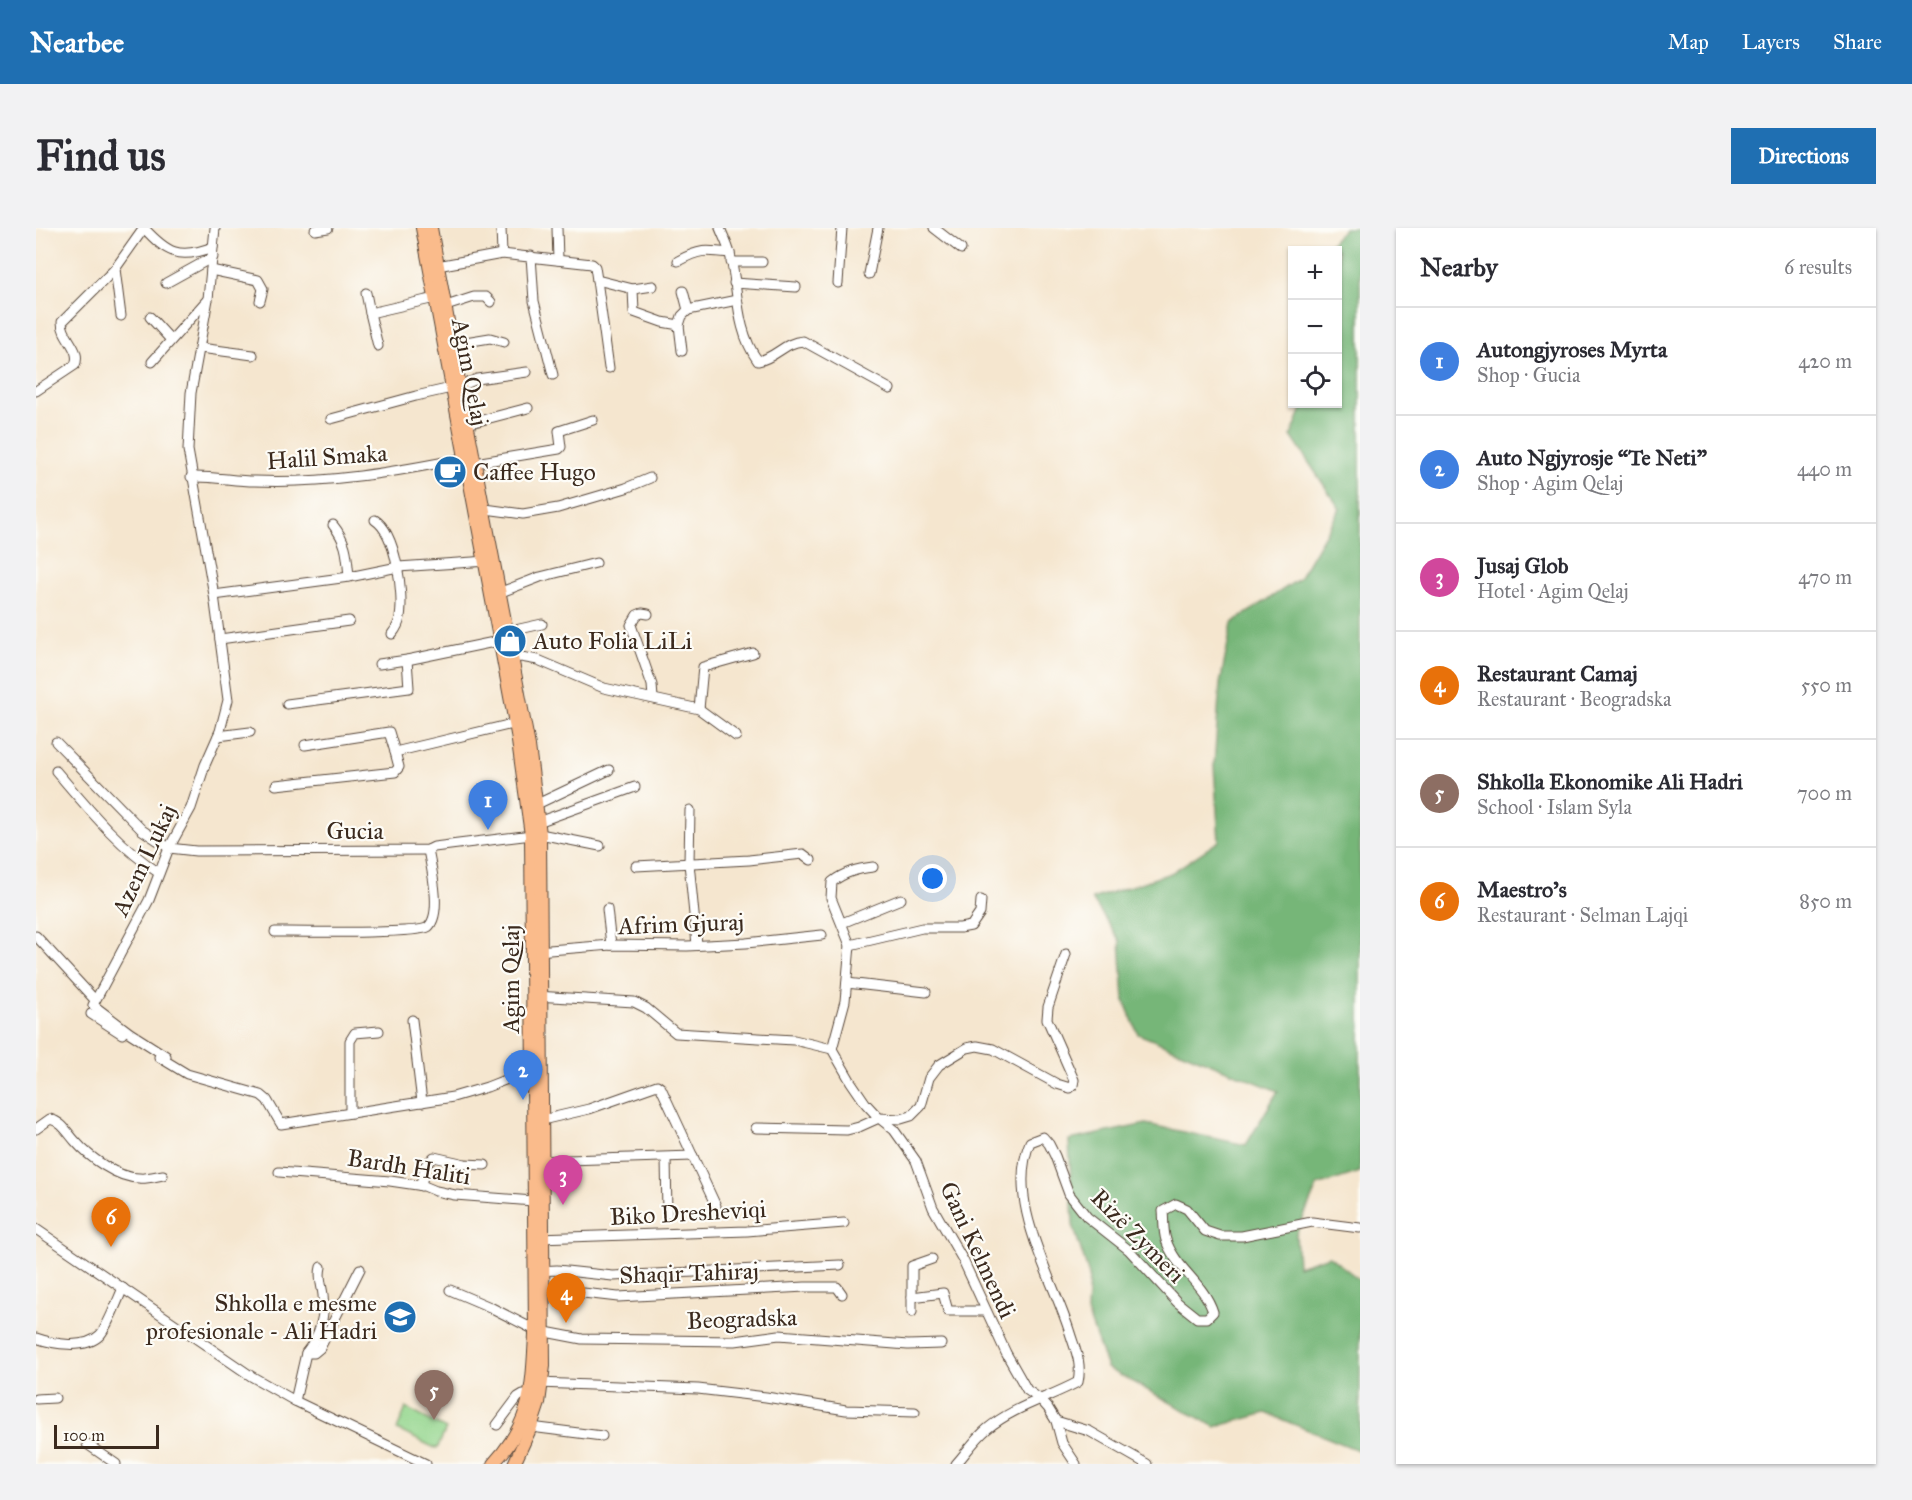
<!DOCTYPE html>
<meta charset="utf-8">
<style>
:root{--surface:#fff;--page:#f2f2f3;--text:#2b2b33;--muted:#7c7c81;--line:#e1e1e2;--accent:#1f6fb2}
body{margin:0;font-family:"IM FELL Great Primer",serif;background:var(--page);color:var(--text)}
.controls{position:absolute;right:18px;top:18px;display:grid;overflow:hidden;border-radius:0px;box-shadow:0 2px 4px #0004}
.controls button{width:54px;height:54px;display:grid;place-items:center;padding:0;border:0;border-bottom:2px solid var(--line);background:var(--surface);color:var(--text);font:30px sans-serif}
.scale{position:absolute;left:18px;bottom:15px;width:105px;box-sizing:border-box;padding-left:6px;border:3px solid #3b2a1e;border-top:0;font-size:16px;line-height:21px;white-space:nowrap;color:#3b2a1e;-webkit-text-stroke:4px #fdfcf7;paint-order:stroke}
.you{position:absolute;left:897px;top:651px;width:21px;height:21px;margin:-15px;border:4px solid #fff;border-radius:50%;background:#1a73e8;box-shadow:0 0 0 9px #1a73e833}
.badge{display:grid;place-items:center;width:39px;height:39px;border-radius:50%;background:var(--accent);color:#fff;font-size:20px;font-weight:700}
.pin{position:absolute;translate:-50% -50px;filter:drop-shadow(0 2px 3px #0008)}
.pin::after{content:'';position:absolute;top:32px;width:21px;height:18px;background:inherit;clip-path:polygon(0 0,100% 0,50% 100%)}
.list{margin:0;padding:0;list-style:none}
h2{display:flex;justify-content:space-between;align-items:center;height:78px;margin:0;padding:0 24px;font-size:26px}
h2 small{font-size:20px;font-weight:400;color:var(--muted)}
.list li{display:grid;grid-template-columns:39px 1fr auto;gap:18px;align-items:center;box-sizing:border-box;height:108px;padding:0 24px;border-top:2px solid var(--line)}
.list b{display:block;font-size:22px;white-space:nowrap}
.list p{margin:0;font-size:20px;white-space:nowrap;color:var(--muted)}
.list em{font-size:20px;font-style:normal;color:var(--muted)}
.icon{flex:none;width:33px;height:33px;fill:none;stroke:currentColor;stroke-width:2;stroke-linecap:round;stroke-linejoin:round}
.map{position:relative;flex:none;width:1324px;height:1236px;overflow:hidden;border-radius:0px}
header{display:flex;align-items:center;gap:36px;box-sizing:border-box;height:84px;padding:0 30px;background:var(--accent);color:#fff}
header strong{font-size:28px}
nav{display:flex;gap:33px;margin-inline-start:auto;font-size:21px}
.intro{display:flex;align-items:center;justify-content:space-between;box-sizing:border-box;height:144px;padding:0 36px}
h1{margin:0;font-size:42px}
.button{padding:15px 27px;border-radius:0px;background:var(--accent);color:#fff;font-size:21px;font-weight:700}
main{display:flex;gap:36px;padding:0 36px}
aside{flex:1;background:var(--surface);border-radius:0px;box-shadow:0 2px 4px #0004}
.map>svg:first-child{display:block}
.green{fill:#93d58c;stroke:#678055;stroke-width:1.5}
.forest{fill:#76b678;stroke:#58704b;stroke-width:1.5}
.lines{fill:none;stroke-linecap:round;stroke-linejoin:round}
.minor-casing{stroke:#574639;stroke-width:11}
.major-casing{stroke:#574639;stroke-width:14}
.minor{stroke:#fff;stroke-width:9}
.major{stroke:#fabb8b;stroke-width:12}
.labels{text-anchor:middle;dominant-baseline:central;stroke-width:4.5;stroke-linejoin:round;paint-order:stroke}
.street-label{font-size:24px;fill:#3b2a1e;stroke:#fdfcf7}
.poi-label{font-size:24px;fill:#3b2a1e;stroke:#fdfcf7;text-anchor:start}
</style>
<header>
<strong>Nearbee</strong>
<nav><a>Map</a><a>Layers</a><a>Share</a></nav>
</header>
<div class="intro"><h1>Find us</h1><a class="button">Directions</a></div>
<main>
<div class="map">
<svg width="1324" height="1236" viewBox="0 0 1324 1236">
<rect width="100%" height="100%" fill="#fdfcf7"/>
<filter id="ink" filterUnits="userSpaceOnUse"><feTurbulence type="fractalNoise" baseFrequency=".0167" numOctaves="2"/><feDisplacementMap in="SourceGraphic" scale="12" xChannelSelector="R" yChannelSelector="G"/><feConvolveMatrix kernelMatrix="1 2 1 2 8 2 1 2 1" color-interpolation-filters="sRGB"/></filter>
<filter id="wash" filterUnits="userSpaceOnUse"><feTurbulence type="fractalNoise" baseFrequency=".008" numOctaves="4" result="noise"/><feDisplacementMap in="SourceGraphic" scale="24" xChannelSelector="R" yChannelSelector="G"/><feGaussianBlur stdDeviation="1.35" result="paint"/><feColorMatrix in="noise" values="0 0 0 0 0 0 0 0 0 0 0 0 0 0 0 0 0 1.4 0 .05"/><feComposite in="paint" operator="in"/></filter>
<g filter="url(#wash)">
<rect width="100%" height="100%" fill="#f5e6cf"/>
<path class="green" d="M370,1180L410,1201L401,1221L361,1202Z"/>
<path class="forest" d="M1308,0H1324V944L1281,958L1260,1006L1262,1038L1293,1028L1324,1052V1223L1230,1185L1179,1199L1071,1140L1051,1084L1053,1047L1037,997L1033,912L1110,896L1210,917L1242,863L1102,806L1088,772L1084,713L1056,671L1135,645L1183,613L1178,538L1184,456L1196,395L1263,351L1304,281L1255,208L1268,176H1302V22H1289Z"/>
</g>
<g filter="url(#ink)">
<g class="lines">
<g class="minor-casing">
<g id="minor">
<path d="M108,0C131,25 143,32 177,19"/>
<path d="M465,0L466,26"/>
<path d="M521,0L522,32"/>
<path d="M684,0C687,8 692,17 694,26C703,63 699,101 722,133C740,130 748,114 767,113L854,161"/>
<path d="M898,0L925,21"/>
<path d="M279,2L292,0"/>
<path d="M495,28L498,73L517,147"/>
<path d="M642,33C664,21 670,22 694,25"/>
<path d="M695,34H726"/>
<path d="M396,39L466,26L556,36L559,39L561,52L573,140"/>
<path d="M79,41L85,88"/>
<path d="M175,42L222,52L227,61L224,73"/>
<path d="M833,46L842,0"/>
<path d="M561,52L597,61L617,58"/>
<path d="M130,55L177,29"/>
<path d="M698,55L760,59"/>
<path d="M802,55L806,0"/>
<path d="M597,61L598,84L626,94L643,97L646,88L652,82"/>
<path d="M647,63L652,82"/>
<path d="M330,65L334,85L399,70"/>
<path d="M410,78L438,69H450L455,74"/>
<path d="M652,82L701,72"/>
<path d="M334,85L342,118"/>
<path d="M114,89L135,112"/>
<path d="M643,97L646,123"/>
<path d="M417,116L454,110L468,114"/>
<path d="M164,120L217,127"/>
<path d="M116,134L172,71"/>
<path d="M0,163L39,137C46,121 26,110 26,94L79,41L108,0"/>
<path d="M295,191L380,168L424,158L441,151L491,144"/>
<path d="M431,196L492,180"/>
<path d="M433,236L523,221L525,219L523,203L557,192"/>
<path d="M155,249C177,248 198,253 219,253C289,256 360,244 429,230"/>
<path d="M442,280L487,286L522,280L590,260L614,250"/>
<path d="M339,292C360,305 368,366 364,389C363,396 360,401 356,406"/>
<path d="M297,297C311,314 311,327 313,349"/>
<path d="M460,366L504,349L560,335"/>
<path d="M178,367L313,349L362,339L452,333"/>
<path d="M612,386L606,385L601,387L595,397L616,457L617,470"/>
<path d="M470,404L506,396"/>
<path d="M184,411L313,393"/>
<path d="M471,430L485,429L502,432L568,460L663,481L700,508"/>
<path d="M343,436L371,432L463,413"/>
<path d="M251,476L373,460L371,432"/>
<path d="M663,481L667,439L717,425"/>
<path d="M182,508L214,504"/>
<path d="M20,514L106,602L133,620L160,623L392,622L398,619L504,606L564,618"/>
<path d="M269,517L353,504L359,524"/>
<path d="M20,543C51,579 82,618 123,645"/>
<path d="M240,557L359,544L363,539L359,524L485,494"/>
<path d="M497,578L573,542"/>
<path d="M654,582L653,635L661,717"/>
<path d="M502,594L599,559"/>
<path d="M600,638L713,632L767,626L775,632"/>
<path d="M571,681L575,717"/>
<path d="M806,695L865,671"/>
<path d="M239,704C259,704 383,706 392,699C407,686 395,639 392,622"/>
<path d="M0,708L59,772"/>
<path d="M814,717L886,700H924L935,698L944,685L945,672"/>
<path d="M501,723L575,717L651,718L710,715L786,707"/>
<path d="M811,755L890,764"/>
<path d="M500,768L598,774L610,780L640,805L758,812L796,821L815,854L830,876L843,890L858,902L880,933L897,980L927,1032L970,1125L991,1162L1004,1171L1012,1180L1020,1193L1026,1215L1040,1236"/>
<path d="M55,786L86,806"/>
<path d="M376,792L386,874"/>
<path d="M796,821L809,773L814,717L795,670L796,654C809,644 821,641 837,639"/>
<path d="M130,828L94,805L57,777L113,672L133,620L155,580L169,537L184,503L192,472L178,367L152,222L155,165L172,71L179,0"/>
<path d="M123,829L151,846L225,867L231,872L245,896L417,869L451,859L502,839"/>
<path d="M314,885V813L319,805L343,803"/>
<path d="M506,892L553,881L621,857L625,860L680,978"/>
<path d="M720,900L811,902L823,899L843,890L865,891L875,888L885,878L893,850L903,837L931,820L941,818L957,821L1021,856L1034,860L1037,857L1038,852L1011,791L1012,779L1030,726"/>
<path d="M0,901L14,891C26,894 31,904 39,913C53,929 81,950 103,950C111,951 120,948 127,947"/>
<path d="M630,930L631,986"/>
<path d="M500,933L657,928"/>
<path d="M243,944L354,953L388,958L400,963L419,967L497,973"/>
<path d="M385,958L389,938L398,929L429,936L449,937"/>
<path d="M0,1001L215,1148L259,1173L390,1236"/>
<path d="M502,1010L711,1003L808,995"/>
<path d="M501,1043L521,1042L577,1048L804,1037"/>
<path d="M504,1060L582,1069L769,1059H801L806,1066"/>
<path d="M414,1062L454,1079L499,1102L546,1111L699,1113L743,1107L872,1117L905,1116"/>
<path d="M876,1069L907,1065L912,1083H950"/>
<path d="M876,1084V1038L896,1031"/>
<path d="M0,1110C17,1116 49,1122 64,1107C71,1100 82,1071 87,1060"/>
<path d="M270,1125C284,1107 289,1090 287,1067C286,1057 282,1050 285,1039"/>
<path d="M502,1155L662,1161L730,1169L810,1182L879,1184"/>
<path d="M0,1171L19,1170"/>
<path d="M259,1173L270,1125H278L284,1120L324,1041"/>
<path d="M1020,1193L1053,1203L1111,1236"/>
<path d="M461,1197L482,1169L487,1166H494"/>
<path d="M495,1199L566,1208"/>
<path d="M51,1216L80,1236"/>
<path d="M920,1236C930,1225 939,1211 951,1201C977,1179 1012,1170 1042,1154C1046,1135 1040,1124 1034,1105C1016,1047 969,974 994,914L1007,909L1013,916L1019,928L1033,966L1051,989L1093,1022L1141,1074L1161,1090H1171L1177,1084C1168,1055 1139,1040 1130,1012C1127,1003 1128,992 1127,983L1140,976L1151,981L1169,1003L1184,1008H1206L1276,994L1324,1000"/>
</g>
</g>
<g class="major-casing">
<g id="major">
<path d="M386,0L481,506L495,607L499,1107C496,1160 496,1194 457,1236"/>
<path d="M395,0L425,164"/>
<path d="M429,184L493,518L504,606L508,1138L503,1175L495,1199L478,1236"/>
</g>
</g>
<use href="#minor" class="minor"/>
<use href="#major" class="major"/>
</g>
</g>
<defs>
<g id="cafe-disc" transform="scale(1.725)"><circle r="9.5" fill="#1f6fb2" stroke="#fdfcf7"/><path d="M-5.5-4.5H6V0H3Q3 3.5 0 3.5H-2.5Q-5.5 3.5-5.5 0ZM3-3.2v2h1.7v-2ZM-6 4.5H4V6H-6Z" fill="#fff"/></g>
<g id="shop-disc" transform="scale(1.725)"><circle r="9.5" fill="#1f6fb2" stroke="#fdfcf7"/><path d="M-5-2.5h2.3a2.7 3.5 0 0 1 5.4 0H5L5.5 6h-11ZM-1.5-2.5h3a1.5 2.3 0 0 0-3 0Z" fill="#fff"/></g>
<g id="school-disc" transform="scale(1.725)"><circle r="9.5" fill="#1f6fb2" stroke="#fdfcf7"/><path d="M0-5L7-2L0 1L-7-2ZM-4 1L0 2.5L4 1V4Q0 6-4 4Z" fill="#fff"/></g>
</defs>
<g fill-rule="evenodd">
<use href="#cafe-disc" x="414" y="244"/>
<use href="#shop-disc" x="474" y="413"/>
<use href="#school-disc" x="364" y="1089"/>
</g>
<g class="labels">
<g class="street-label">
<text transform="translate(434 144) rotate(79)">Agim Qelaj</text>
<text transform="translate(291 229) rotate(-4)">Halil Smaka</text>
<text x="319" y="603">Gucia</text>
<text transform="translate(108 632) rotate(-65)">Azem Lukaj</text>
<text transform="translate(645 696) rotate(-2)">Afrim Gjuraj</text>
<text transform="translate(475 751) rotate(-90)">Agim Qelaj</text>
<text transform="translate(373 939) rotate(9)">Bardh Haliti</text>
<text transform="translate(652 985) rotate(-3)">Biko Dresheviqi</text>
<text transform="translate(1102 1008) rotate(45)">Rizë Zymeri</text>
<text transform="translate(942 1022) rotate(65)">Gani Kelmendi</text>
<text transform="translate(653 1045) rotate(-2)">Shaqir Tahiraj</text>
<text transform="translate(706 1091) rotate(-2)">Beogradska</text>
</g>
<g class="poi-label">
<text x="437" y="244">Caffee Hugo</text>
<text x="497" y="413">Auto Folia LiLi</text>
<text x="341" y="1075" text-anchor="end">Shkolla e mesme<tspan x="341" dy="28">profesionale - Ali Hadri</tspan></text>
</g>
</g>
</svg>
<div class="controls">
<button>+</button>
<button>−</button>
<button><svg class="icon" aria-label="locate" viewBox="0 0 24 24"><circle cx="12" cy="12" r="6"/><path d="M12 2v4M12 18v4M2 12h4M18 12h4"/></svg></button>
</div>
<div class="scale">100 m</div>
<div class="you"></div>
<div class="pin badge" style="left:452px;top:602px;background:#3f7fe0">1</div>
<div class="pin badge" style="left:487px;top:872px;background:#3f7fe0">2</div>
<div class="pin badge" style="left:527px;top:977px;background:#d1479c">3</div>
<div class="pin badge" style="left:530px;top:1095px;background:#e8710a">4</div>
<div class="pin badge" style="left:398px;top:1192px;background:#8d6e63">5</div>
<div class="pin badge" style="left:75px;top:1019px;background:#e8710a">6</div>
</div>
<aside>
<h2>Nearby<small>6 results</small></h2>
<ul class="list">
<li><span class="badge" style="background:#3f7fe0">1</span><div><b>Autongjyroses Myrta</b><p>Shop · Gucia</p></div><em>420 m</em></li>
<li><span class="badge" style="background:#3f7fe0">2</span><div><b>Auto Ngjyrosje “Te Neti”</b><p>Shop · Agim Qelaj</p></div><em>440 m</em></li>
<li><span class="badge" style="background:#d1479c">3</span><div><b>Jusaj Glob</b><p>Hotel · Agim Qelaj</p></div><em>470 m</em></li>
<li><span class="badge" style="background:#e8710a">4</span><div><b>Restaurant Camaj</b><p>Restaurant · Beogradska</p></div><em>550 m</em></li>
<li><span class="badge" style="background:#8d6e63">5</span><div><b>Shkolla Ekonomike Ali Hadri</b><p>School · Islam Syla</p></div><em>700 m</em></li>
<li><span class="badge" style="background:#e8710a">6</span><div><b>Maestro's</b><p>Restaurant · Selman Lajqi</p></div><em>850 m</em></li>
</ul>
</aside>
</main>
